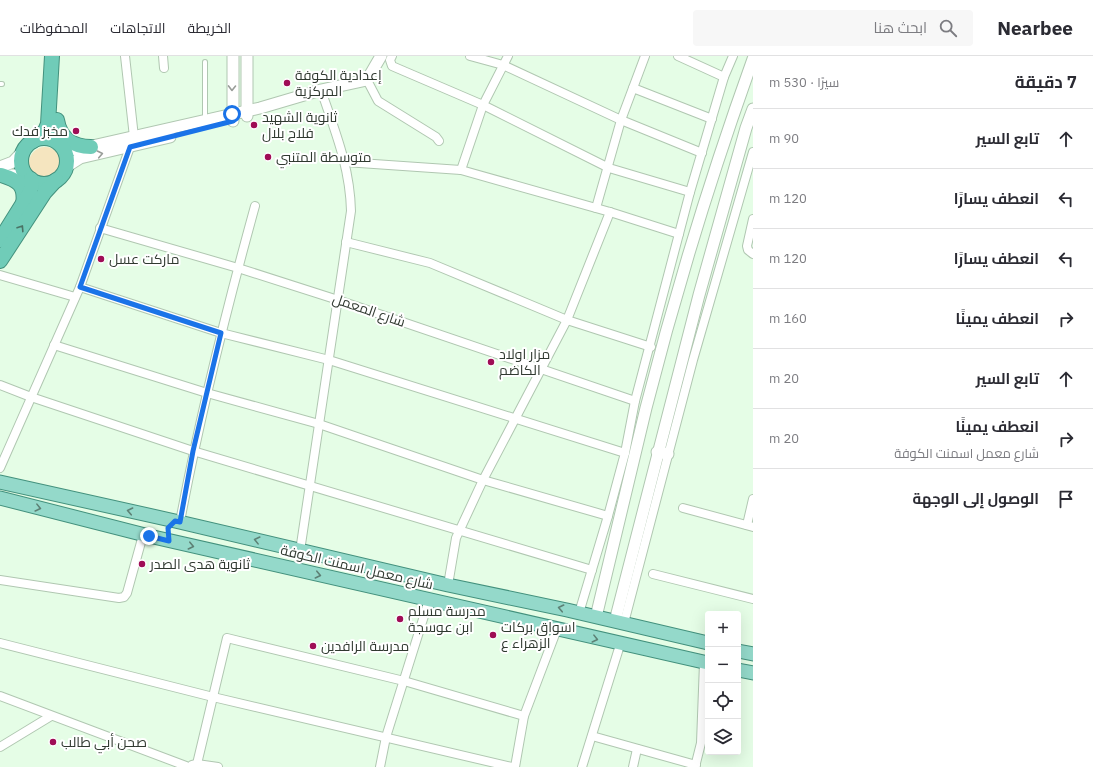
<!DOCTYPE html>
<html lang="ar">
<meta charset="utf-8">
<style>
:root{--surface:#fff;--page:#f7f7f7;--text:#2b2b33;--muted:#7c7c81;--line:#e1e1e2}
body{margin:0;font-family:"IBM Plex Sans",Cairo,sans-serif;background:var(--page);color:var(--text);direction:rtl}
.controls{position:absolute;right:12px;bottom:12px;display:grid;overflow:hidden;border-radius:4px;box-shadow:0 4px 16px #0002}
.controls button{width:36px;height:36px;display:grid;place-items:center;padding:0;border:0;border-bottom:1px solid var(--line);background:var(--surface);color:var(--text);font:20px sans-serif}
.stop{position:absolute;width:12px;height:12px;margin:-9px;border:3px solid #1a73e8;border-radius:50%;background:#fff}
.stop.end{background:#1a73e8;border-color:#fff;box-shadow:0 1px 4px #0008}
.list{margin:0;padding:0;list-style:none}
h2{display:flex;justify-content:space-between;align-items:center;height:52px;margin:0;padding:0 16px;font-size:17px}
h2 small{font-size:13px;font-weight:400;color:var(--muted)}
.list li{display:grid;grid-template-columns:26px 1fr auto;gap:12px;align-items:center;box-sizing:border-box;height:60px;padding:0 16px;border-top:1px solid var(--line)}
.list b{display:block;font-size:15px;white-space:nowrap}
.list p{margin:0;font-size:13px;white-space:nowrap;color:var(--muted)}
.list em{font-size:13px;font-style:normal;color:var(--muted)}
.icon{flex:none;width:22px;height:22px;fill:none;stroke:currentColor;stroke-width:2;stroke-linecap:round;stroke-linejoin:round}
.map{position:relative;flex:none;width:753px;height:711px;overflow:hidden;direction:ltr}
header{display:flex;align-items:center;gap:24px;box-sizing:border-box;height:56px;padding:0 20px;background:var(--surface);border-bottom:1px solid var(--line)}
header strong{font-size:19px}
nav{display:flex;gap:22px;margin-inline-start:auto;font-size:14px}
.search{width:280px;height:36px;background:var(--page);display:flex;align-items:center;gap:10px;box-sizing:border-box;padding:0 14px;border-radius:4px;color:var(--muted);font-size:15px}
main{display:flex}
aside{flex:1;background:var(--surface)}
.map>svg:first-child{display:block}
.green{fill:#f5e5bf}
.lines{fill:none;stroke-linecap:round;stroke-linejoin:round}
.service-casing{stroke:#b0c7b1;stroke-width:6}
.minor-casing{stroke:#b0c7b1;stroke-width:10}
.tertiary-casing{stroke:#b0c7b1;stroke-width:13}
.primary-casing{stroke:#43917d;stroke-width:15}
.trunk-casing{stroke:#43917d;stroke-width:16}
.service{stroke:#fff;stroke-width:4}
.minor{stroke:#fff;stroke-width:8}
.tertiary{stroke:#fff;stroke-width:11}
.primary{stroke:#94d9ca;stroke-width:13}
.trunk{stroke:#70ccb8;stroke-width:14}
.oneway{stroke:#989c98}
.oneway2{stroke:#4a7466}
.oneway3{stroke:#5d8175}
.route{stroke:#1a73e8;stroke-width:5}
.poi-dot{fill:#9f0c55;stroke:#fff;stroke-width:1.5}
.labels{text-anchor:middle;dominant-baseline:central;stroke-width:4;stroke-linejoin:round;paint-order:stroke}
.poi-label{font-size:14px;fill:#303930;stroke:#fff;text-anchor:start}
.street-label{font-size:14px;fill:#303930;stroke:#fff}
</style>
<header>
<strong>Nearbee</strong>
<div class="search"><svg class="icon" aria-label="search" viewBox="0 0 24 24"><circle cx="10" cy="10" r="6"/><path d="M15 15l6 6"/></svg>ابحث هنا</div>
<nav><a>الخريطة</a><a>الاتجاهات</a><a>المحفوظات</a></nav>
</header>
<main>
<aside>
<h2>7 دقيقة<small>سيرًا · 530 m</small></h2>
<ul class="list">
<li><svg class="icon" aria-label="ahead" viewBox="0 0 24 24"><path d="M12 20V5M6 11l6-6 6 6"/></svg><div><b>تابع السير</b></div><em>90 m</em></li>
<li><svg class="icon" aria-label="left" viewBox="0 0 24 24"><path d="M17 20v-9H6M10 6l-5 5 5 5"/></svg><div><b>انعطف يسارًا</b></div><em>120 m</em></li>
<li><svg class="icon" aria-label="left" viewBox="0 0 24 24"><path d="M17 20v-9H6M10 6l-5 5 5 5"/></svg><div><b>انعطف يسارًا</b></div><em>120 m</em></li>
<li><svg class="icon" aria-label="right" viewBox="0 0 24 24"><path d="M7 20v-9h11M14 6l5 5-5 5"/></svg><div><b>انعطف يمينًا</b></div><em>160 m</em></li>
<li><svg class="icon" aria-label="ahead" viewBox="0 0 24 24"><path d="M12 20V5M6 11l6-6 6 6"/></svg><div><b>تابع السير</b></div><em>20 m</em></li>
<li><svg class="icon" aria-label="right" viewBox="0 0 24 24"><path d="M7 20v-9h11M14 6l5 5-5 5"/></svg><div><b>انعطف يمينًا</b><p>شارع معمل اسمنت الكوفة</p></div><em>20 m</em></li>
<li><svg class="icon" aria-label="arrive" viewBox="0 0 24 24"><path d="M6 21V4h12l-3 4 3 4H6"/></svg><div><b>الوصول إلى الوجهة</b></div></li>
</ul>
</aside>
<div class="map">
<svg width="753" height="711" viewBox="0 0 753 711">
<rect width="100%" height="100%" fill="#e5fde6"/>
<circle class="green" cx="45" cy="107" r="16"/>
<g class="lines">
<g class="service-casing">
<g id="service">
<path d="M205,6V64"/>
<path d="M0,28H2"/>
</g>
</g>
<g class="minor-casing">
<g id="minor">
<path d="M125,0L134,81"/>
<path d="M163,0L164,12"/>
<path d="M392,0L390,4L392,10L483,49L609,112L690,136"/>
<path d="M470,0L503,9L621,64L702,97"/>
<path d="M678,0L724,21"/>
<path d="M367,24L378,45L436,81L439,85"/>
<path d="M633,32L712,63"/>
<path d="M345,106L461,114L610,156L679,178"/>
<path d="M461,114L483,49L508,0"/>
<path d="M596,152L621,64L645,0"/>
<path d="M753,163L747,190L748,194L753,198"/>
<path d="M100,172L238,212L338,244L635,345"/>
<path d="M346,186L430,207L567,264L651,291"/>
<path d="M0,219L75,241"/>
<path d="M80,231L221,277L329,304L625,397"/>
<path d="M54,289L207,337L319,368L483,424L608,460"/>
<path d="M0,329L31,341L193,395L592,514"/>
<path d="M0,412L80,231L130,91"/>
<path d="M683,452L753,471"/>
<path d="M180,466C200,359 226,255 255,150"/>
<path d="M747,469L753,443"/>
<path d="M300,495L351,155C350,111 335,75 321,34"/>
<path d="M653,518L753,543"/>
<path d="M0,524L119,542L124,541L127,537L143,479"/>
<path d="M448,529L456,482L483,424L567,264L610,156"/>
<path d="M579,557L608,460L625,397L635,345L690,136L724,21L733,0"/>
<path d="M624,567L693,304L753,96"/>
<path d="M0,587L213,641L512,711"/>
<path d="M0,640L186,710"/>
<path d="M592,680L696,709"/>
<path d="M0,691L51,660"/>
<path d="M197,708L227,582L404,625L524,660"/>
<path d="M192,709L197,708L218,711"/>
<path d="M380,711L386,681L429,544"/>
<path d="M515,711L524,660L557,573"/>
<path d="M582,711L620,589"/>
<path d="M633,711L637,693"/>
<path d="M695,711L701,687L704,607"/>
</g>
</g>
<g class="tertiary-casing">
<g id="tertiary">
<path d="M247,60V0"/>
<path d="M233,65V0"/>
<path d="M62,91L70,94L79,93L260,52L321,34L367,24L381,0"/>
<path d="M0,111L13,106L25,93"/>
<path d="M66,113L69,109L80,102L170,81"/>
<path d="M3,119H27"/>
<path d="M657,396L668,398"/>
<path d="M596,561C613,491 629,422 646,352C676,234 712,117 753,3"/>
<path d="M615,565L699,239L746,72L753,53"/>
</g>
</g>
<g class="primary-casing">
<g id="primary">
<path d="M0,426L175,465L448,529L567,554L708,587"/>
<path d="M0,442L149,480L708,607"/>
<path d="M738,595L753,598"/>
<path d="M738,614L753,617"/>
</g>
</g>
<g class="trunk-casing">
<g id="trunk">
<path d="M57,64C60,82 73,91 91,91"/>
<circle cx="44" cy="105" r="23"/>
<path d="M33,85L45,75L48,68L52,0"/>
<path d="M1,119C18,124 26,129 23,149"/>
<path d="M0,184L30,136L32,127L31,123"/>
<path d="M0,205L45,136L56,124"/>
</g>
</g>
<use href="#service" class="service"/>
<use href="#minor" class="minor"/>
<use href="#tertiary" class="tertiary"/>
<use href="#primary" class="primary"/>
<use href="#trunk" class="trunk"/>
</g>
<defs><path id="oneway-chevron" d="M-2-3.5L2.5 0L-2 3.5" fill="none" stroke-width="1.6" stroke-linecap="round" stroke-linejoin="round"/></defs>
<g class="oneway">
<use href="#oneway-chevron" transform="translate(232 32) rotate(91)"/>
<use href="#oneway-chevron" transform="translate(100 98) rotate(-12)"/>
</g>
<use class="oneway2" href="#oneway-chevron" transform="translate(21 172) rotate(-57)"/>
<g class="oneway3">
<use href="#oneway-chevron" transform="translate(38 452) rotate(14)"/>
<use href="#oneway-chevron" transform="translate(130 455) rotate(-168)"/>
<use href="#oneway-chevron" transform="translate(257 484) rotate(-166)"/>
<use href="#oneway-chevron" transform="translate(191 490) rotate(13)"/>
<use href="#oneway-chevron" transform="translate(318 519) rotate(13)"/>
<use href="#oneway-chevron" transform="translate(561 552) rotate(-168)"/>
<use href="#oneway-chevron" transform="translate(595 583) rotate(14)"/>
</g>
<g class="lines">
<path class="route" d="M149,480L169,485L168,472L175,465L180,466L193,395L221,277L80,231L130,91L233,65L232,58"/>
</g>
<g class="poi-dot">
<circle cx="287" cy="27" r="4"/>
<circle cx="254" cy="69" r="4"/>
<circle cx="76" cy="75" r="4"/>
<circle cx="268" cy="101" r="4"/>
<circle cx="101" cy="203" r="4"/>
<circle cx="491" cy="306" r="4"/>
<circle cx="142" cy="508" r="4"/>
<circle cx="400" cy="563" r="4"/>
<circle cx="493" cy="579" r="4"/>
<circle cx="313" cy="590" r="4"/>
<circle cx="53" cy="686" r="4"/>
</g>
<g class="labels">
<g class="poi-label">
<text x="295" y="19">إعدادية الكوفة<tspan x="295" dy="16">المركزية</tspan></text>
<text x="262" y="61">ثانوية الشهيد<tspan x="262" dy="16">فلاح بلال</tspan></text>
<text x="68" y="75" text-anchor="end">مخبز فدك</text>
<text x="276" y="101">متوسطة المتنبي</text>
<text x="109" y="203">ماركت عسل</text>
<text x="499" y="298">مزار اولاد<tspan x="499" dy="16">الكاضم</tspan></text>
<text x="150" y="508">ثانوية هدى الصدر</text>
<text x="408" y="555">مدرسة مسلم<tspan x="408" dy="16">ابن عوسجة</tspan></text>
<text x="501" y="571">اسواق بركات<tspan x="501" dy="16">الزهراء ع</tspan></text>
<text x="321" y="590">مدرسة الرافدين</text>
<text x="61" y="686">صحن أبي طالب</text>
</g>
<g class="street-label">
<text transform="translate(369 254) rotate(19)">شارع المعمل</text>
<text transform="translate(357 511) rotate(13)">شارع معمل اسمنت الكوفة</text>
</g>
</g>
</svg>
<div class="controls">
<button>+</button>
<button>−</button>
<button><svg class="icon" aria-label="locate" viewBox="0 0 24 24"><circle cx="12" cy="12" r="6"/><path d="M12 2v4M12 18v4M2 12h4M18 12h4"/></svg></button>
<button><svg class="icon" aria-label="layers" viewBox="0 0 24 24"><path d="M12 4l9 5-9 5-9-5zM3 14l9 5 9-5"/></svg></button>
</div>
<div class="stop" style="left:232px;top:58px"></div>
<div class="stop end" style="left:149px;top:480px"></div>
</div>
</main>
